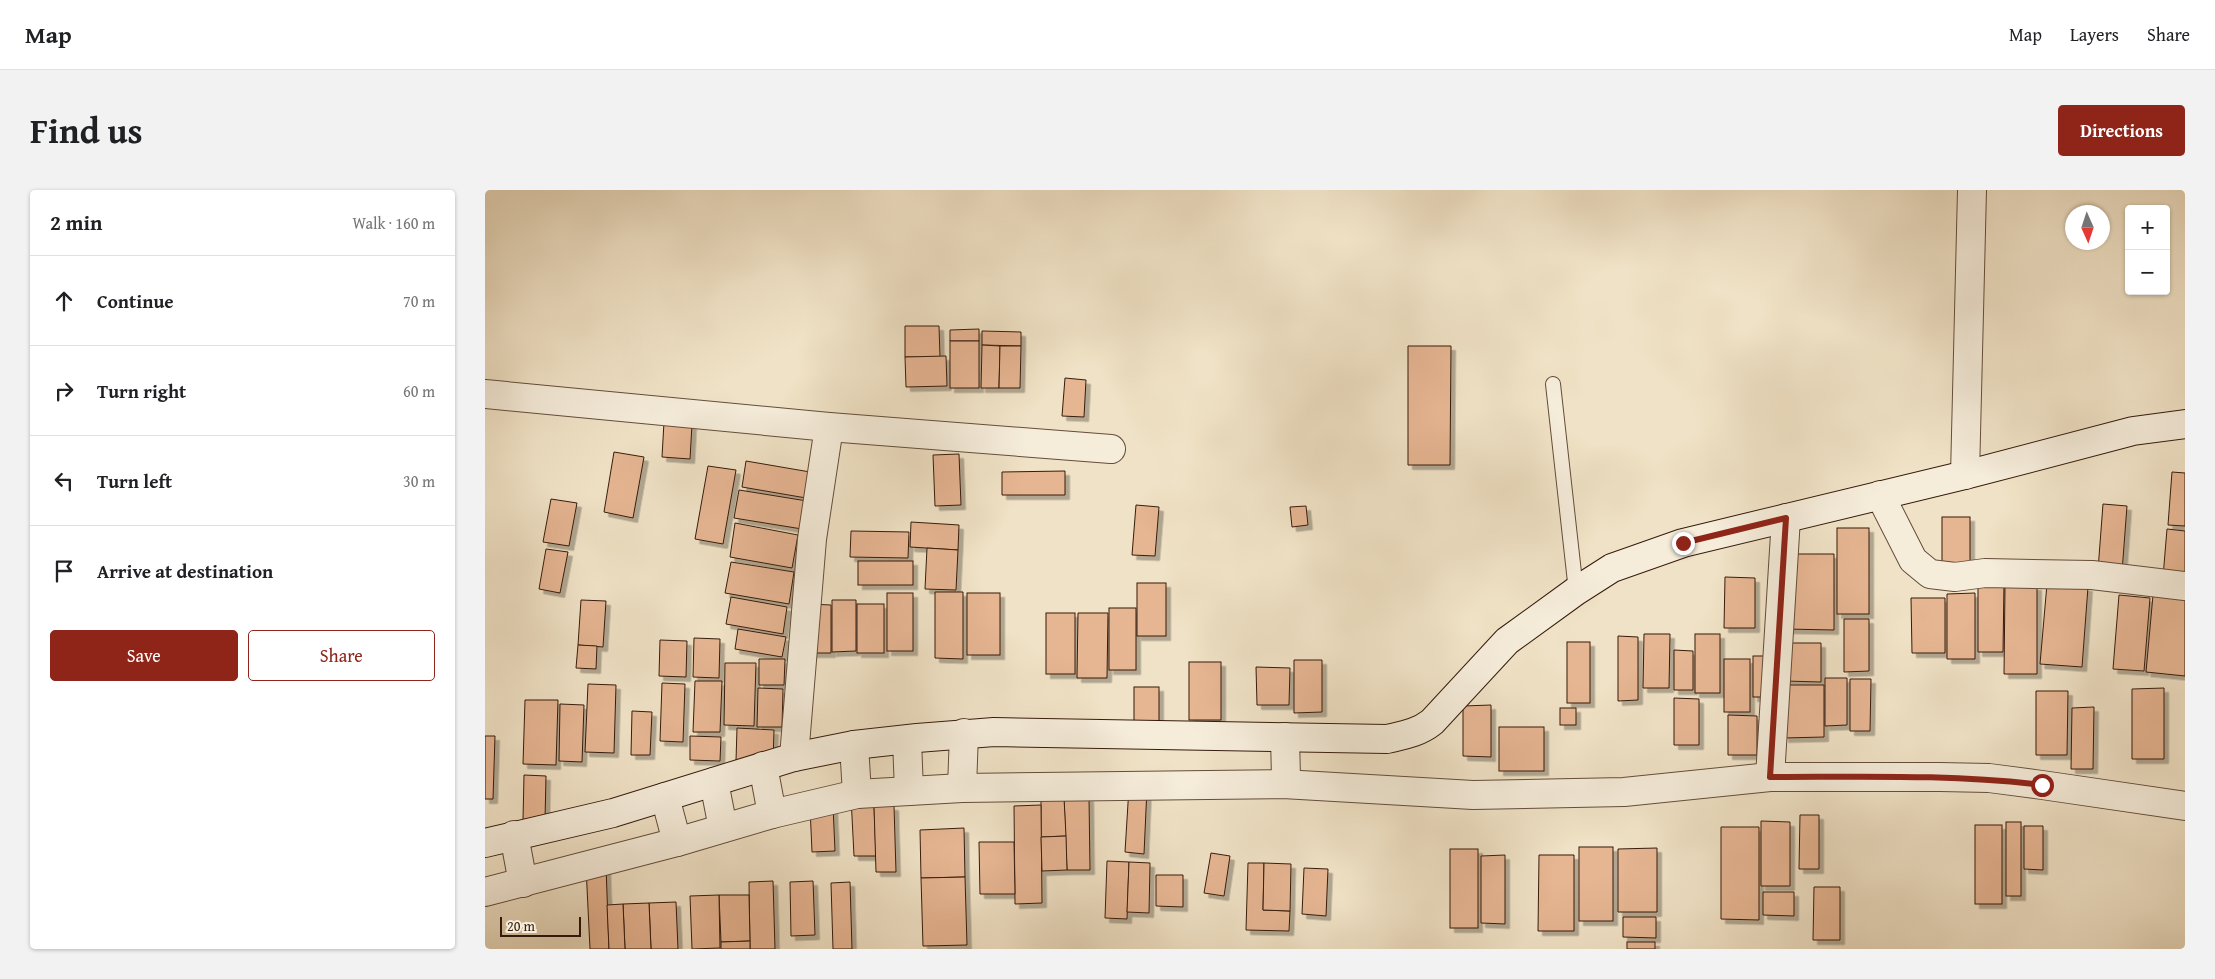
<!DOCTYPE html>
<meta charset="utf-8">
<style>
:root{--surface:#fff;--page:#f2f2f2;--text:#202124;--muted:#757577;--line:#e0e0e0;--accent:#8f2418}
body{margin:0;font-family:"Gentium Book Plus",serif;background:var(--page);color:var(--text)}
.controls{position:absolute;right:15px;top:15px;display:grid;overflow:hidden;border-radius:5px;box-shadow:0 1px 4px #0004}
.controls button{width:45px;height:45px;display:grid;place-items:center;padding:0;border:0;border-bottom:1px solid var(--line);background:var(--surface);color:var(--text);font:25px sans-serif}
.compass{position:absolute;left:1580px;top:15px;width:45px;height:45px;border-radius:50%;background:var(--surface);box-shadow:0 1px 4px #0004;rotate:177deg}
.scale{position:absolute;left:15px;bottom:12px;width:81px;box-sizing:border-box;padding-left:5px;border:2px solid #361b0c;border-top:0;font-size:14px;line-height:18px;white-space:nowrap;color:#361b0c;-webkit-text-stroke:4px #f5ecda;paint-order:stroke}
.stop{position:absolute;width:15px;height:15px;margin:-11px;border:4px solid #8f2418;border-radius:50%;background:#fff}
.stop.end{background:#8f2418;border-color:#fff;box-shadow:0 1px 5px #0008}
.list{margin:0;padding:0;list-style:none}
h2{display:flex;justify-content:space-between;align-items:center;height:65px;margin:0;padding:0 20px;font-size:21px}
h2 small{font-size:16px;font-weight:400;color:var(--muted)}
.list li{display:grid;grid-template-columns:32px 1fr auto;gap:15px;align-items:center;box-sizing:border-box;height:90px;padding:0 20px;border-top:1px solid var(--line)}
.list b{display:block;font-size:19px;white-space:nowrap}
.list em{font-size:16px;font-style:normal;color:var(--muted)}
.actions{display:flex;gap:10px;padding:15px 20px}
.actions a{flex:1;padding:11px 0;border:1px solid var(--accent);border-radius:5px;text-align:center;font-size:18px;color:var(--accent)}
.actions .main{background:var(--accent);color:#fff}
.icon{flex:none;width:28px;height:28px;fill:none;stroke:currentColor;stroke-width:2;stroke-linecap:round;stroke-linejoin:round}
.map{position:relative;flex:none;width:1700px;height:759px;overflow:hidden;border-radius:5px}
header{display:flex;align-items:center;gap:30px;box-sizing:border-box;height:70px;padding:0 25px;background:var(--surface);border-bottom:1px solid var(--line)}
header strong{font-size:24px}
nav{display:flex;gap:28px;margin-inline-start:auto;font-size:18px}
.intro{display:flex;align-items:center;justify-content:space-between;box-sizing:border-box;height:120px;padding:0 30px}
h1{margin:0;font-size:35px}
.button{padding:12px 22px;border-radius:5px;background:var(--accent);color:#fff;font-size:18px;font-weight:700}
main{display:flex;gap:30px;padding:0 30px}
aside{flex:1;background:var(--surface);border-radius:5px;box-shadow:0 1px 4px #0004}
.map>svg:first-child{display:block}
.building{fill:#e6b592;stroke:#361b0c;filter:url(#shadow)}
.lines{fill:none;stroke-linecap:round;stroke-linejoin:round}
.lane-casing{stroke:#644d3a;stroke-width:16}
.street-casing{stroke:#644d3a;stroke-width:30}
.secondary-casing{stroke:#361b0c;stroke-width:30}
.lane{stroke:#f5ecda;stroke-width:14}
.street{stroke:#f5ecda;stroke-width:28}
.secondary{stroke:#f5ecda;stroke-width:28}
.route{stroke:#8f2418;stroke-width:6}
</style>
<header>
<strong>Map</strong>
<nav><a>Map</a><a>Layers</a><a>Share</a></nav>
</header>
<div class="intro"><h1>Find us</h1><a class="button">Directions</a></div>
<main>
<aside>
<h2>2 min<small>Walk · 160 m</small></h2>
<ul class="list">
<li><svg class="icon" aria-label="ahead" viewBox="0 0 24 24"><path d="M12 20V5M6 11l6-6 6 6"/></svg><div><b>Continue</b></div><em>70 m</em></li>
<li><svg class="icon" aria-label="right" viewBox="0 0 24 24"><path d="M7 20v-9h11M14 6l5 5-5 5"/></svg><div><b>Turn right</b></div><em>60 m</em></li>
<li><svg class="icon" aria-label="left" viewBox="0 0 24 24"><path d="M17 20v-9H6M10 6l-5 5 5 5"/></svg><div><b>Turn left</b></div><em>30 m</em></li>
<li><svg class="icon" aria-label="arrive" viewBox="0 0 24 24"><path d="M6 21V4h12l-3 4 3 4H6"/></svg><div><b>Arrive at destination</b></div></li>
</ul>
<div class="actions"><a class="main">Save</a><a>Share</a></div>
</aside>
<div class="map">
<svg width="1700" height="759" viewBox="0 0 1700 759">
<defs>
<filter id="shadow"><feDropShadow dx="4.5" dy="4.5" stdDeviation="0" flood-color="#0004"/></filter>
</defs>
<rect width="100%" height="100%" fill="#f0e2c6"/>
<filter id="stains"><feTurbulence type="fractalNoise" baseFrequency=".004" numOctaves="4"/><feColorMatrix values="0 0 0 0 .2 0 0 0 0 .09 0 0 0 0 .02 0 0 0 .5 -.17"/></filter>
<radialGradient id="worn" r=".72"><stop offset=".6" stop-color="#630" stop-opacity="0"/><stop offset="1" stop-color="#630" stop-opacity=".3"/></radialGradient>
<g class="building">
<path d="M420,136H454L455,167H420Z"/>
<path d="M494,139V151H465V140Z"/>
<path d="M497,141L536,142V156L497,155Z"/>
<rect x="465" y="151" width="29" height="47"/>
<path d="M497,155L515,156L514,198H496Z"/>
<path d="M515,156H536L535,198H514Z"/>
<path d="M923,156H966L965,275H923Z"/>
<path d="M461,166L462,196L421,197L420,167Z"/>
<path d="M580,188L601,190L599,227L577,226Z"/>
<path d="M179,232L207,234L205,269L177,267Z"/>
<path d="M129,262L159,267L148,328L119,322Z"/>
<path d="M474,264L476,315L450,316L448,265Z"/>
<path d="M261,271L331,283L327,309L257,297Z"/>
<path d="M223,276L251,280L238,354L210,349Z"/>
<path d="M580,281V305H517V282Z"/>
<path d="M1687,282L1700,283V336L1683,335Z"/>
<path d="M254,300L322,311L317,339L249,328Z"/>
<path d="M66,309L92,313L84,356L58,352Z"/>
<path d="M1618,314L1642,316L1637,382L1613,380Z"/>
<path d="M651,315L674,317L670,366L647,365Z"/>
<path d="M821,316L823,335L807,337L805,317Z"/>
<rect x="1457" y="327" width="28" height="54"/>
<path d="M426,332L474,335L473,360L425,357Z"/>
<path d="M250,333L313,345L307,378L245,367Z"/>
<rect x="1352" y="338" width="32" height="86"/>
<path d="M1682,339L1700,341V389L1678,387Z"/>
<path d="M366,341L424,342L423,368L365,367Z"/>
<path d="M442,358L473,360L471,400L440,399Z"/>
<path d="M61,359L83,362L75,403L54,399Z"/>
<path d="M1300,364H1349V440L1300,439Z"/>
<rect x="373" y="371" width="55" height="24"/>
<path d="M246,372L309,382L304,414L240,403Z"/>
<path d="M1240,387L1270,388V438H1239Z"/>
<rect x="652" y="393" width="29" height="53"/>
<path d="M1493,393H1519L1518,462H1493Z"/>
<path d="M1562,394L1603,397L1597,477L1555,474Z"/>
<path d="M1520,396H1552V484H1519Z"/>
<path d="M450,402H478V469L450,468Z"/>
<rect x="402" y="403" width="26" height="58"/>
<rect x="482" y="403" width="33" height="62"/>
<path d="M1490,403V469H1462V404Z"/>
<path d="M1634,405L1665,408L1659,481L1628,479Z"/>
<path d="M1668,405L1700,407V486L1661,482Z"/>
<path d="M246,407L302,417L298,444L241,434Z"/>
<path d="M1426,408H1460V463H1427Z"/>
<path d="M96,410L121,411L118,457L93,455Z"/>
<path d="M347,410H371V461L347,462Z"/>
<path d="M323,414L346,415V463H323Z"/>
<rect x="372" y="414" width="27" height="49"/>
<rect x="624" y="418" width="27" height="62"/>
<rect x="561" y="423" width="29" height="61"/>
<path d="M593,423H623L622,488H592Z"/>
<path d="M1359,429H1384V481L1359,482Z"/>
<path d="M253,439L301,447L297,467L250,459Z"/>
<path d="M1159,444H1185L1184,498H1158Z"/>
<rect x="1210" y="444" width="25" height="59"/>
<path d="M1133,446L1153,447V510L1133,511Z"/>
<path d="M209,448L235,449L234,488L208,487Z"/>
<path d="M175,450L202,451L201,487L174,486Z"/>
<rect x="1082" y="452" width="23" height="61"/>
<path d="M1301,453H1336V492L1300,491Z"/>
<path d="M93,455L112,456L111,479L91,478Z"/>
<path d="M1189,460L1208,461V500H1189Z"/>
<rect x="1268" y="466" width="21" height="41"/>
<path d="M274,469H300L299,495H274Z"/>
<rect x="1239" y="469" width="26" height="53"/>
<path d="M809,470H837V522L809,523Z"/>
<rect x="704" y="472" width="32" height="58"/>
<path d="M240,473H271L269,536L239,535Z"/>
<path d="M771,477L805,478L804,515H772Z"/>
<path d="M1340,488H1362V535L1340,536Z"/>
<path d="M1365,489H1386L1385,541H1365Z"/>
<path d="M210,491H237L235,542H208Z"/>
<path d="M177,493L200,494L198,552L175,551Z"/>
<path d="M103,494L131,495L129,563L100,562Z"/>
<path d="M1299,495H1339V547L1299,548Z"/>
<rect x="649" y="497" width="25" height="38"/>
<path d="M273,498L298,499L297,537H272Z"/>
<path d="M1679,498V569H1647V499Z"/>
<path d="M1551,501H1583L1582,565H1551Z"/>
<path d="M1189,508L1214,509V555H1189Z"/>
<path d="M40,510H73L71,575L38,574Z"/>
<path d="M75,514L99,515L97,572L74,571Z"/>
<path d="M1006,515V567L978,566V516Z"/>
<path d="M1609,517L1608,579H1586L1587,518Z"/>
<rect x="1075" y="518" width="16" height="17"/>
<path d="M147,521L167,522L165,565H146Z"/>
<path d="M1243,525L1272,526V565H1243Z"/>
<rect x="1014" y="537" width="45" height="44"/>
<path d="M252,538L289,540L288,572L251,571Z"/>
<path d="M0,546H10L8,609H0Z"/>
<path d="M205,546L236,547L235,571L205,570Z"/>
<path d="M39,585L61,586L60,630H38Z"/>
<path d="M644,597L662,598L659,664L640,662Z"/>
<path d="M366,607L389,616L391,666H369Z"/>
<path d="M604,607L605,680H582L579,608Z"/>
<path d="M556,608H579L581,646L556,647Z"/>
<path d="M556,615L557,713L530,714L529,616Z"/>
<path d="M348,616L350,661L327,662L325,617Z"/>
<path d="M389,616H409L411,682H391Z"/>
<path d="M1315,625H1334V679H1314Z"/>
<path d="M1276,631L1305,632V696H1276Z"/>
<rect x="1521" y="632" width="15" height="74"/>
<rect x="1490" y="635" width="27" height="79"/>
<path d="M1539,636H1558V680L1539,679Z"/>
<path d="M1236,637H1274V730L1236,729Z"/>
<path d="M479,638L480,687L436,688L435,640Z"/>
<path d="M581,646L582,680L557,681L556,647Z"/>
<path d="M494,652H529L530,704H495Z"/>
<rect x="1094" y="657" width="34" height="74"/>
<path d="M1172,658V722H1133V659Z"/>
<rect x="965" y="659" width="28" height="79"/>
<path d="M726,663L745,666L739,706L719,703Z"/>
<path d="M1020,665V734L996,733V666Z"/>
<path d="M1054,665H1089V741H1053Z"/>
<path d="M622,671L644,672L642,729L620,728Z"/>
<path d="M644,672L665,673L664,723L642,722Z"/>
<path d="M763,673H779L778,720L805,721L804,741L761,740Z"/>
<path d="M779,673L806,674L805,721L778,720Z"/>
<path d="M121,676L124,759H105L101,677Z"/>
<path d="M819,678L843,679L841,726L817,724Z"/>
<path d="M671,685H698V717L671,716Z"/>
<path d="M480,687L482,755L438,756L436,688Z"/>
<path d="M288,691L290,759H265L264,692Z"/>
<path d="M328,691L330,745L306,746L305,692Z"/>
<path d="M365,692L367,759H348L346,693Z"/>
<path d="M1329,697H1355V750H1328Z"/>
<path d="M1278,702H1309V726L1278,725Z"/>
<path d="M234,705H264L265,751L236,752Z"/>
<path d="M234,705L235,758L207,759L205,706Z"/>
<path d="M191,712L193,759H166L164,713Z"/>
<path d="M164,713L166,759H140L138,714Z"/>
<path d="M138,714L140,759H124L122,715Z"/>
<path d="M1138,727H1171V748L1138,747Z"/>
<path d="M265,751V759H236V752Z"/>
<rect x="1142" y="752" width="28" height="7"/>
</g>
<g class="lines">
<g class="lane-casing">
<path id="lane" d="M1068,194L1091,401"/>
</g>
<g class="street-casing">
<g id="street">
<path d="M0,204L344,237L626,259"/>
<path d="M1480,285L1487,0"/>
<path d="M1395,305L1428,370L1445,384L1470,387L1500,383L1607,385L1700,396"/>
<path d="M422,550L424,601"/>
<path d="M369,555L372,604"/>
<path d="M309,567L327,349L344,237"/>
<path d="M278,576L287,624"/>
<path d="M1285,587L1301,328"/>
<path d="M229,592L238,638"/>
<path d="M798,594L801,588L800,547"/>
<path d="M477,598L479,543"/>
<path d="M180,607L192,652"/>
<path d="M29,645L38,693"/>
<path d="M0,702L192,652L287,624L372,604L477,598L798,594L988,605L1139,602L1285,587H1455L1504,588L1557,595L1700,616"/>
</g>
</g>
<g class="secondary-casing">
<path id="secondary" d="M0,653L128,623L309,567L369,555L432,548L509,542L902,549C919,545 933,543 947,532L1022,451L1091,401L1127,378L1198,353L1480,285L1648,241L1700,234"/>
</g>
<use href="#lane" class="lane"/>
<use href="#street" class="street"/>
<use href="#secondary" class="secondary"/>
</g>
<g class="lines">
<path class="route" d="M1198,353L1301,328L1285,587C1376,587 1467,584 1557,595"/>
</g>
<rect width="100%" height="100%" filter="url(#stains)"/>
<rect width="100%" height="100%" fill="url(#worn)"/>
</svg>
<div class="controls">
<button>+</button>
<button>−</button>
</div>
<svg class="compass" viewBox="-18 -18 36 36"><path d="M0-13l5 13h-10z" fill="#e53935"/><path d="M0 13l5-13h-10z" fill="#757577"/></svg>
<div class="scale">20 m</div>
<div class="stop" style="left:1557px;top:595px"></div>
<div class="stop end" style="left:1198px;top:353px"></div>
</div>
</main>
